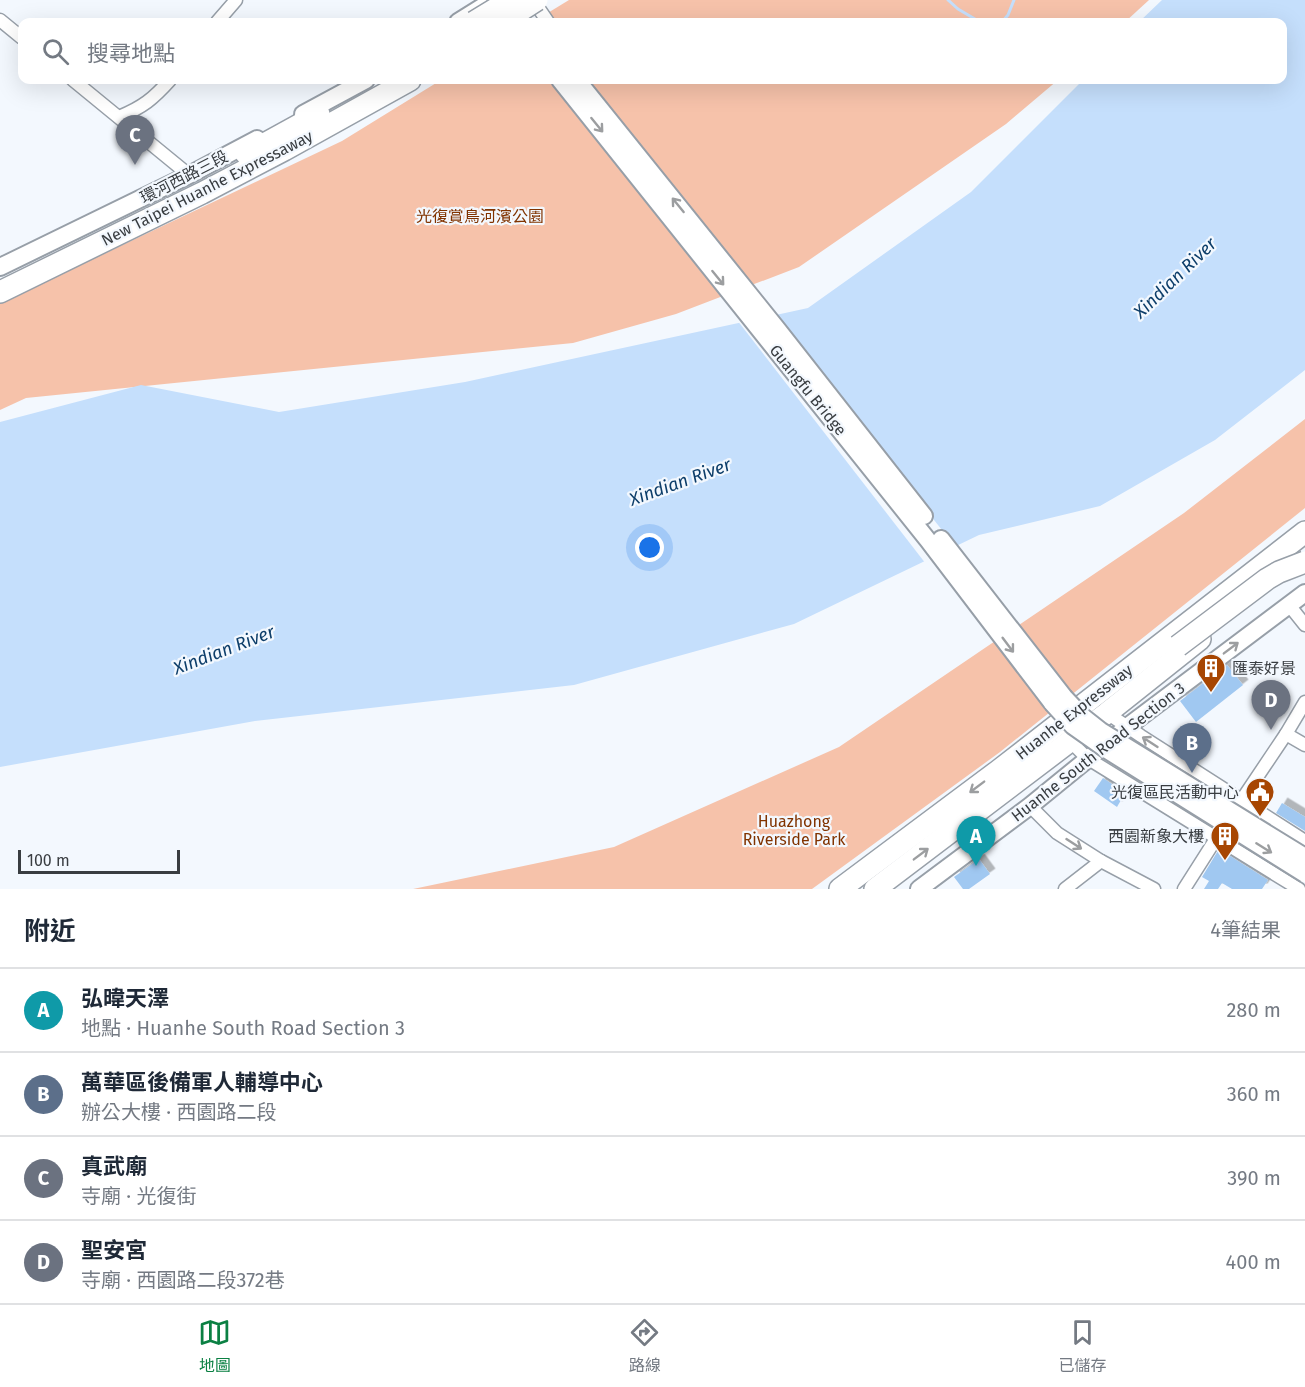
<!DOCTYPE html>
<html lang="zh-TW">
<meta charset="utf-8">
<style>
:root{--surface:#fff;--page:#f6f6f7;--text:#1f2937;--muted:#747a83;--line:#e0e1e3;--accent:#0b8043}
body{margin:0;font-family:"Fira Sans","Noto Sans TC",sans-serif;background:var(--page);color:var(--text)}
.scale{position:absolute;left:18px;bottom:15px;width:162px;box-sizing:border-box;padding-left:6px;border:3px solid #393d41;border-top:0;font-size:16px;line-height:21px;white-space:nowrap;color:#393d41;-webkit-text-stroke:4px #f3f8fe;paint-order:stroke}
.you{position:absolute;left:650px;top:548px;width:21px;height:21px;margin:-15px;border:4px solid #fff;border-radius:50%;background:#1a73e8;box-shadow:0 0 0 9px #1a73e833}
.badge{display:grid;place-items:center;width:39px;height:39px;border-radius:50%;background:var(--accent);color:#fff;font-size:20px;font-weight:700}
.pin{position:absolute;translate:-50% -50px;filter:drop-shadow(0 2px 3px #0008)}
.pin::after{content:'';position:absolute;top:32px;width:21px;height:18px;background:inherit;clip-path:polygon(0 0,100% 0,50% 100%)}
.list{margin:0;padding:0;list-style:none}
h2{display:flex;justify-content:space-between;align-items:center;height:78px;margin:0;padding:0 24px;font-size:26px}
h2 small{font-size:20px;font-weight:400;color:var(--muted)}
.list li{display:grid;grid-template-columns:39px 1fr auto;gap:18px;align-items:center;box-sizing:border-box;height:84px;padding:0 24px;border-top:2px solid var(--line)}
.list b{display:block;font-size:22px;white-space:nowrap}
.list p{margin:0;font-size:20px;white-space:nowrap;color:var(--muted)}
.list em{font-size:20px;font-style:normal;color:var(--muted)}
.icon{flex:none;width:33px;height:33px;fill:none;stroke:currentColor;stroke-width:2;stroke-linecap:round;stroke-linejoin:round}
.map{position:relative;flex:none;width:1305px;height:889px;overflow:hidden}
.search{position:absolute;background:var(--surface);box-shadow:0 6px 24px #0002;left:18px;right:18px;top:18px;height:66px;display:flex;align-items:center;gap:15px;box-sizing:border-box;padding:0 21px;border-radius:12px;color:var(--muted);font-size:22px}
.sheet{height:414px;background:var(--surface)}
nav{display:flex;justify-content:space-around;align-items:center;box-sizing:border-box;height:84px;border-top:2px solid var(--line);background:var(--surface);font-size:16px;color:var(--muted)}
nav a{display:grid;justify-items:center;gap:3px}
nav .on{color:var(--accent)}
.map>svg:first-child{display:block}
.green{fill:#f6c2aa}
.water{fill:#c5dffc}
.pier{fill:#f3f8fe}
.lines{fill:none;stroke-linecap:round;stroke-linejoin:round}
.stream{stroke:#c5dffc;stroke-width:3}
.building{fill:#a0c8f1;filter:url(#shadow)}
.street-casing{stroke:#979fa8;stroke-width:15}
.secondary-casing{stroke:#979fa8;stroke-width:20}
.highway-casing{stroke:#979fa8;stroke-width:24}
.street{stroke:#fff;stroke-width:12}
.secondary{stroke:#fff;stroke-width:16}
.highway{stroke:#fff;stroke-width:21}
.secondary-bridge-casing{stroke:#979fa8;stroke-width:20;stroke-linecap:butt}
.highway-bridge-casing{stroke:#979fa8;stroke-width:24;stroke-linecap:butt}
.secondary-bridge{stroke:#fff;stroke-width:16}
.highway-bridge{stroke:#fff;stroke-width:21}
.oneway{stroke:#9c9ea0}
.labels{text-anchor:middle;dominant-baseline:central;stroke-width:4.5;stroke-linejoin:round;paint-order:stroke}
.street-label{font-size:16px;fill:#393d41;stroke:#f3f8fe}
.park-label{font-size:16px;fill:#813300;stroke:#f3f8fe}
.poi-label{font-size:16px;fill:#393d41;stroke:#f3f8fe;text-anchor:end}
.water-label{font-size:18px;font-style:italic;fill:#0d3e6a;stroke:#f3f8fe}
</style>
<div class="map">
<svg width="1305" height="889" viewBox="0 0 1305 889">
<defs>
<filter id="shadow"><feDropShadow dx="5.5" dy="-5.5" stdDeviation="0" flood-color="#0004"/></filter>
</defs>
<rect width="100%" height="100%" fill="#f3f8fe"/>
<g class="green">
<path d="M569,0H1149L1125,22H533Z"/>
<path d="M441,80H1058L1006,124L799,267L676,314L573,343L26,398L0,410V303L342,141Z"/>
<path d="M1305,419V508L1000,752L812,889H413L614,847L839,747L1184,513Z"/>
</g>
<path class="water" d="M1162,0H1305V370L1215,440L1100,506L979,535L794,624L574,685L255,721L0,767V422L141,385L279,412L465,382L808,308L971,192L1083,80H1282V22H1139Z"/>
<path class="pier" d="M770,313L957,549L926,564L737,320Z"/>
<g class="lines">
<g class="stream">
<path d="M948,0L958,9L980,22"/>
<path d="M1002,22L1008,15L1014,0"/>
</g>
</g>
<g class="building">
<path d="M1227,665L1243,685L1196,722L1180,701Z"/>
<path d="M1103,778L1125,793L1117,807L1094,791Z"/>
<path d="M1282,803L1305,817V831L1276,813Z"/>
<path d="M1219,849L1268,880L1262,889H1232L1222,883L1218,889H1204L1209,881L1202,877Z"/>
<path d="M979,859L990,874L969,889H963L954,877Z"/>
</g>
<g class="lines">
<g class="street-casing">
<g id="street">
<path d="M533,0L548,22"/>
<path d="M0,20L22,38"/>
<path d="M217,22L236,0"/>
<path d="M73,80L189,175"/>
<path d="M119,117C143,107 153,99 170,80"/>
<path d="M1289,605L1305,625"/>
<path d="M1107,713L1141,736L1305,841"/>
<path d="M1286,734L1305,745"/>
<path d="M1070,741L1087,758L1299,889"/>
<path d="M1030,806L1057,833L1101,861L1154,889"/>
<path d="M1237,807L1286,734L1305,702"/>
<path d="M1065,889L1101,861"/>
<path d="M1184,889L1219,834"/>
</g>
</g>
<g class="secondary-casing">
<g id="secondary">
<path d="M458,22L482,7"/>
<path d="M560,80L927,539L1052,703"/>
<path d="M577,80L778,330L924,516"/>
<path d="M303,114L366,80"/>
<path d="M0,267L189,175L257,139"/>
<path d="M941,539L1064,697"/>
<path d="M919,889L1030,806L1127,727L1305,593"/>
</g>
</g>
<g class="highway-casing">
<g id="highway">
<path d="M246,154L319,114"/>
<path d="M0,292L202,193L284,150L410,80"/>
<path d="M840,889L998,771L1305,532"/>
<path d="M875,889L1107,713L1200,639"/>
</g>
</g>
<use href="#street" class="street"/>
<use href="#secondary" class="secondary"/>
<use href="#highway" class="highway"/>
<g class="secondary-bridge-casing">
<g id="secondary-bridge">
<path d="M1064,697L1082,716L1101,731L1305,857"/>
<path d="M1052,703L1073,726L1107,750L1305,874"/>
</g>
</g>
<g class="highway-bridge-casing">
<g id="highway-bridge">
<path d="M474,22L510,0"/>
<path d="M503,22L537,0"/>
<path d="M1178,646L1267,579L1279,572L1305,562"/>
</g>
</g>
<use href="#secondary-bridge" class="secondary-bridge"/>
<use href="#highway-bridge" class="highway-bridge"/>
</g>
<defs><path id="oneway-shaft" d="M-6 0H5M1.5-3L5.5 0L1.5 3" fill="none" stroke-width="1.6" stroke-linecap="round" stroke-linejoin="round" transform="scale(1.5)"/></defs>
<g class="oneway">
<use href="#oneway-shaft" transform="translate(597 125) rotate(51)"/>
<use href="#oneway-shaft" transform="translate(678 205) rotate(-129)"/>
<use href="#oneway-shaft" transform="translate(718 278) rotate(51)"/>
<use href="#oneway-shaft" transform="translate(1008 645) rotate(53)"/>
<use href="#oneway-shaft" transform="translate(1231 648) rotate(-37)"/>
<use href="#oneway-shaft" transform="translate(1150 742) rotate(-147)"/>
<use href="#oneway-shaft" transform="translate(977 787) rotate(143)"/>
<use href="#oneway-shaft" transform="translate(1074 844) rotate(33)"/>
<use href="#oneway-shaft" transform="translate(1264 848) rotate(32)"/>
<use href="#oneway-shaft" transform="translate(921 854) rotate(-37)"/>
</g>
<defs>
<g id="building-pin" transform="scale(1.5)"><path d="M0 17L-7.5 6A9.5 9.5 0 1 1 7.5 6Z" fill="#a74602" stroke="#f3f8fe"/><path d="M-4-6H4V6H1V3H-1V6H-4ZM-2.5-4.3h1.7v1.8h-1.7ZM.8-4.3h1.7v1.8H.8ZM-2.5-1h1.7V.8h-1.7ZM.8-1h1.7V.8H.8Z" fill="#fff"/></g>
<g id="civic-pin" transform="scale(1.5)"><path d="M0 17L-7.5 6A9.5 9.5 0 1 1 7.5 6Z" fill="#a74602" stroke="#f3f8fe"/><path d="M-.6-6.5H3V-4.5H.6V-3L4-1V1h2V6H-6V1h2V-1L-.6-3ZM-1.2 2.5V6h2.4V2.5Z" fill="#fff"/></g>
</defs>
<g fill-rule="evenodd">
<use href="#building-pin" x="1211" y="668"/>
<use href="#civic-pin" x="1260" y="792"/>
<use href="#building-pin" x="1225" y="836"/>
</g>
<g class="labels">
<g class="street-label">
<text transform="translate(184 177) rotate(-27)">環河西路三段</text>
<text transform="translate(207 188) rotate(-27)">New Taipei Huanhe Expressaway</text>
<text transform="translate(808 390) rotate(51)">Guangfu Bridge</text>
<text transform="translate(1074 712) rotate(-38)">Huanhe Expressway</text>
<text transform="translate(1098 752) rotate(-38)">Huanhe South Road Section 3</text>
</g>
<g class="park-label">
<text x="480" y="216">光復賞鳥河濱公園</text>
<text x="794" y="821">Huazhong<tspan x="794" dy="18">Riverside Park</tspan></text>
</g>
<g class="poi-label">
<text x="1232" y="668" text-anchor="start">匯泰好景</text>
<text x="1239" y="792">光復區民活動中心</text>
<text x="1204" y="836">西園新象大樓</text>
</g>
<g class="water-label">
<text transform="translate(1175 278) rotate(-44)">Xindian River</text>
<text transform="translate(680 482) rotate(-20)">Xindian River</text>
<text transform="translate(224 650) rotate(-21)">Xindian River</text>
</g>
</g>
</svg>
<div class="scale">100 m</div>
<div class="you"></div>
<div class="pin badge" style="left:976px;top:866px;background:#0f9aa8">A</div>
<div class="pin badge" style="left:1192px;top:773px;background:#5c6f8a">B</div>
<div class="pin badge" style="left:135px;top:165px;background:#6b7280">C</div>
<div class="pin badge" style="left:1271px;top:730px;background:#6b7280">D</div>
<div class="search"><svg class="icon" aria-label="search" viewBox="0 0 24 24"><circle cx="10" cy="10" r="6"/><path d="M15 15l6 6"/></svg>搜尋地點</div>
</div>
<section class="sheet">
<h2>附近<small>4筆結果</small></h2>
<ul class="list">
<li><span class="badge" style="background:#0f9aa8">A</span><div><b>弘暐天澤</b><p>地點 · Huanhe South Road Section 3</p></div><em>280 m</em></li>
<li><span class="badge" style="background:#5c6f8a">B</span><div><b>萬華區後備軍人輔導中心</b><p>辦公大樓 · 西園路二段</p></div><em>360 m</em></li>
<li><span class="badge" style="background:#6b7280">C</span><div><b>真武廟</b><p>寺廟 · 光復街</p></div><em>390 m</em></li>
<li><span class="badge" style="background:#6b7280">D</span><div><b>聖安宮</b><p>寺廟 · 西園路二段372巷</p></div><em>400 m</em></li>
</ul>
</section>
<nav>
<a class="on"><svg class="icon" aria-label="map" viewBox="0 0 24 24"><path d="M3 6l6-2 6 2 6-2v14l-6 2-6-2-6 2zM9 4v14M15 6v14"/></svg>地圖</a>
<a><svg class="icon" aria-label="directions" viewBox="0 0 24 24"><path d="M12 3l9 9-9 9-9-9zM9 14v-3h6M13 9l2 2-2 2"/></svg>路線</a>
<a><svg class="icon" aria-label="saved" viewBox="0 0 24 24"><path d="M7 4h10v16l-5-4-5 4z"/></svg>已儲存</a>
</nav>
